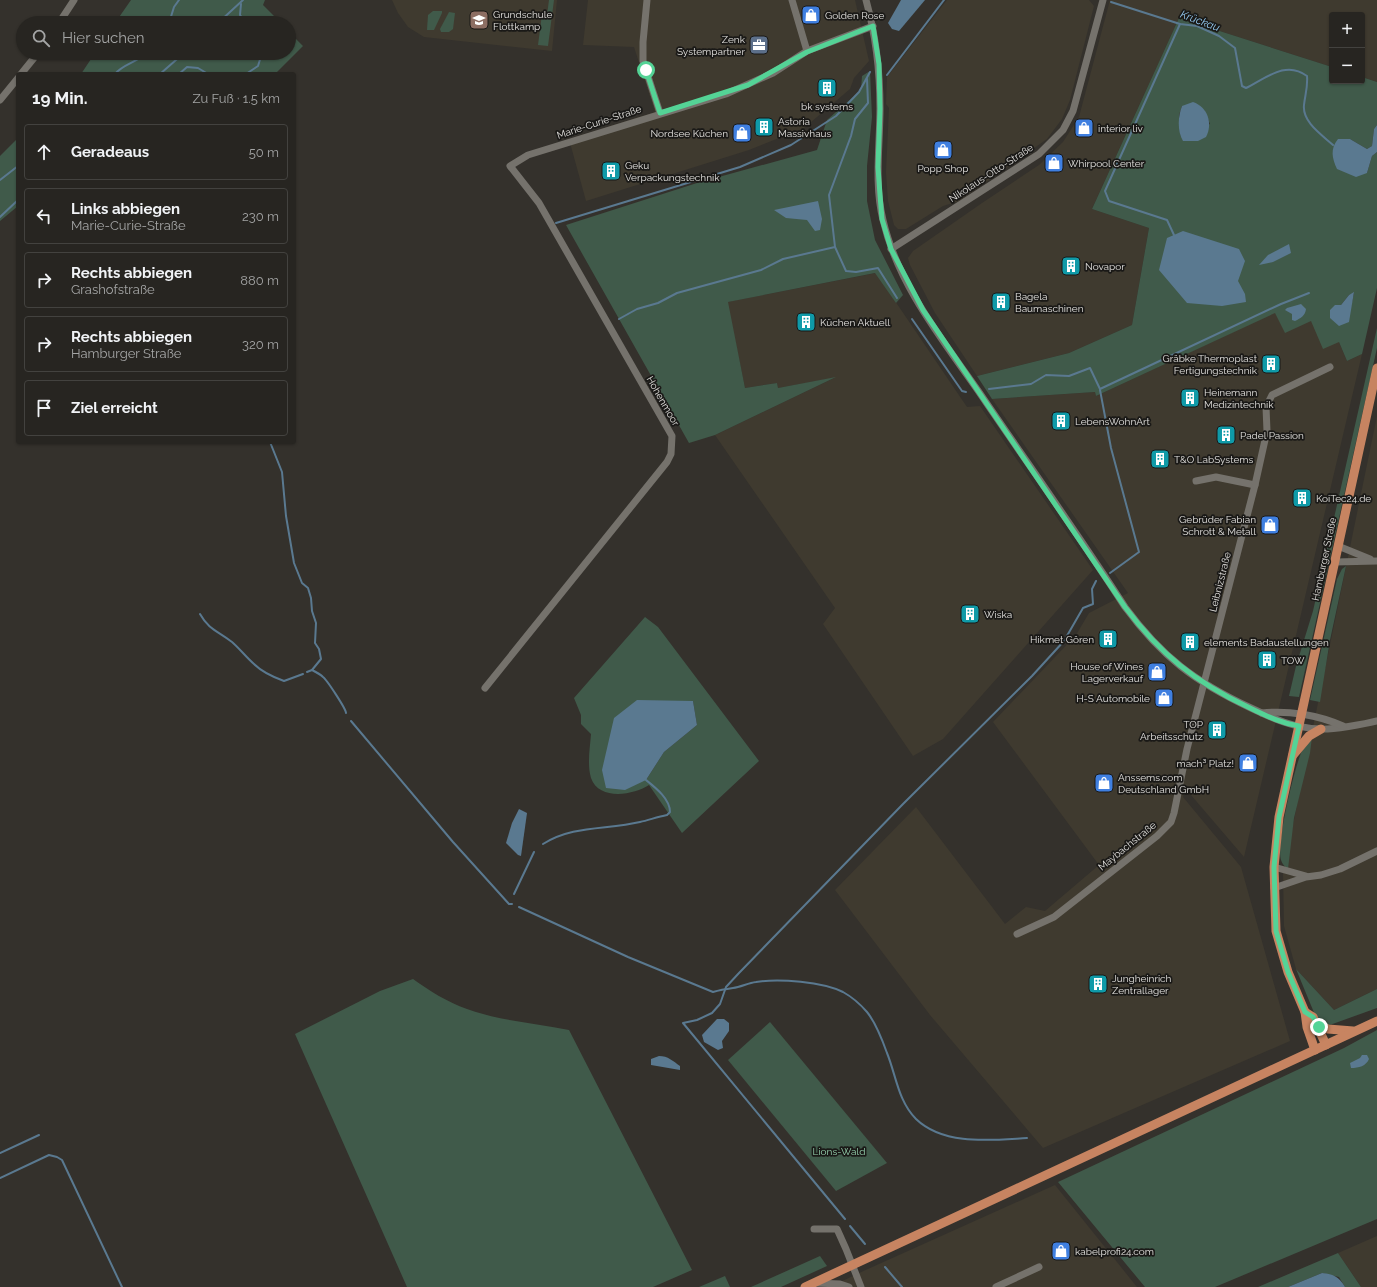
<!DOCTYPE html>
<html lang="de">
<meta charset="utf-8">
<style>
:root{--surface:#272521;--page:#33312e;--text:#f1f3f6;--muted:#a4a5a5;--line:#43423f}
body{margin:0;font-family:Raleway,sans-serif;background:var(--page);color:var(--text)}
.controls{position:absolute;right:12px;top:12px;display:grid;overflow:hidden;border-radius:4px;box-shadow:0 1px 3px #0004}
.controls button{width:36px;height:36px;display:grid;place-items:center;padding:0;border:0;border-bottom:1px solid var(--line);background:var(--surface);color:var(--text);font:20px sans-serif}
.stop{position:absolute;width:12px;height:12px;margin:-9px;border:3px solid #54d396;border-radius:50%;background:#fff}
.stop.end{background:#54d396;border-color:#fff;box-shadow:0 1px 4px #0008}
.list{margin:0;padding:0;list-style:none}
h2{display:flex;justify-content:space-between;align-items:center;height:52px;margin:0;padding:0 16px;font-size:17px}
h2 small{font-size:13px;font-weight:400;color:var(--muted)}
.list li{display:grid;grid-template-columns:26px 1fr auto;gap:12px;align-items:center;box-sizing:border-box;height:56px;margin:0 8px 8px;padding:0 8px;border:1px solid var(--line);border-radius:4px}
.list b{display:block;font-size:15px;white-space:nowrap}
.list p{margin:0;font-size:13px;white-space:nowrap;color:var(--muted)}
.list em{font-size:13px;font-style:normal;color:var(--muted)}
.icon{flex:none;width:22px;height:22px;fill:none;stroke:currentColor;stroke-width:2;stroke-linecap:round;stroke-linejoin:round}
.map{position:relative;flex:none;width:1377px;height:1287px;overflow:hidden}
.search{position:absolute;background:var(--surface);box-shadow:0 1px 3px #0004;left:16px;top:16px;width:280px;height:44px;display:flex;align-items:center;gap:10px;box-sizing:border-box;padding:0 14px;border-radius:22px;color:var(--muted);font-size:15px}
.panel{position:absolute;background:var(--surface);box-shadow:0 1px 3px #0004;left:16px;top:72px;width:280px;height:372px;border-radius:4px}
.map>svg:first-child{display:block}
.built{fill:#3f3a2f}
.green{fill:#405a4a;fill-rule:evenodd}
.water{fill:#5a7990}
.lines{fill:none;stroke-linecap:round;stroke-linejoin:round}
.stream{stroke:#5a7990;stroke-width:2}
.minor{stroke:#75726c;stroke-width:7}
.major{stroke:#c78461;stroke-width:9}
.route{stroke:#54d396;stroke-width:5}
.labels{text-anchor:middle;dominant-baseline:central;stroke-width:3.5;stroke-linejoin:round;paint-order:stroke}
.poi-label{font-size:10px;fill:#e3e1de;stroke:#1a1917;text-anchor:start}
.street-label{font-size:10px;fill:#e3e1de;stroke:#1a1917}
.park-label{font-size:10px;fill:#98d4b0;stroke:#1a1917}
.water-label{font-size:11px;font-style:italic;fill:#94caf2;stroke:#1a1917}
</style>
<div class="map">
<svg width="1377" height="1287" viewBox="0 0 1377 1287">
<rect width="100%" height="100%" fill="#34312c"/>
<g class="built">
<path d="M392,0H557L552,51L424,37L408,27L398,13Z"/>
<path d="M588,0H855L869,61L854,78L850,89L804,128L749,150L586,201L569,139L655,112L634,47L583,45Z"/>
<path d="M947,0H1089L1094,6L1070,100L1062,119L1047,139L959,201L943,206L906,229H898L894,225L888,201L886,172L889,108L886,104L887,77Z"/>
<path d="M1110,0H1377V82L1362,77V15H1332V67L1179,18L1092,209L1149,228L1132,325L1069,353L977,376L935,313L910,265L908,258L913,251L982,203L1039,165L1063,142L1079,117Z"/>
<path d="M876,273L967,407L980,406L1093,570L943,739L913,756L823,624L835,608L715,435L834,378L778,388L777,383L745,388L727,302Z"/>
<path d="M1276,312L1311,321L1339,342L1347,361L1362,354L1244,857L1185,788L1183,797L1241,867L1290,1041L1043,1148L930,1015L835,890L916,807L1005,924L1026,907L1045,911L1099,865L993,722L1076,635L1089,613L1128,593L992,399L1095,392L1096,396Z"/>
<path d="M1377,416V989L1334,1010L1296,969L1284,926L1283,873Z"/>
<path d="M1055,1185L1137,1287H830L859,1273Z"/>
<path d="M1377,1236V1287H1361L1338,1253Z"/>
</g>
<g class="green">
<path d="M131,0H265L263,5L281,23H115Z"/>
<path d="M549,0H554L548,46L538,45L542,14L547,15Z"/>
<path d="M433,11H442V13L434,30H427L428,15Z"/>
<path d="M449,12L455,13L453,29L449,32H441L440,29Z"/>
<path d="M1179,18L1332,67V81H1362V77L1377,82V125L1374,129L1372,146L1367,149L1350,139L1367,173L1372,156L1377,152V288L1362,354L1347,361L1339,342L1323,349L1311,321L1285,333L1275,313L1096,396L1095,392L992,399L977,376L1069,353L1132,325L1149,228L1092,209ZM1182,106L1204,110L1210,124L1181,137L1179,115ZM1354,293L1350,311L1341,305L1349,295Z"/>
<path d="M289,32L303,46L275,74H81L95,53H289Z"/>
<path d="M870,71L872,117L867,166V201L875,240L903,295L896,303L875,273L728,302L745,388L777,383L778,388L836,377L715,435L689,443L566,225L697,183L817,150L827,120L861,90L862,76Z"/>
<path d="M18,138V206L0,221V156Z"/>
<path d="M1377,328V348L1299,697L1289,696L1296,666L1313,611Z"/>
<path d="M1346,566L1330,640L1320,702L1310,700L1337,579L1342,569Z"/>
<path d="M645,617L658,627L759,761L682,833L649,785C634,795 599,801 591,778C587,764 590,748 591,734L581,724V715L574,698ZM669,701H693L697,725L664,752L646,780Z"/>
<path d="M1312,737L1310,753L1294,818L1288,869C1285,867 1282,864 1281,860C1276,844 1294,770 1301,753C1304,747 1308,742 1312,737Z"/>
<path d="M1296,969L1334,1010L1377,989V1008L1327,1026L1315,1015Z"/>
<path d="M413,979C430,991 447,1002 467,1009C500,1021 535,1023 569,1030L692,1270L653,1287H407L295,1034L380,991Z"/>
<path d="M770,1022L887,1163L836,1191L728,1060Z"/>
<path d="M1377,1030V1219L1215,1287H1145L1058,1182L1344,1048Z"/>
<path d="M1338,1253L1361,1287H1345L1339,1277L1322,1273L1288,1287H1258Z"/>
<path d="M820,1256L827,1266L781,1287H751Z"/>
<path d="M725,1276L730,1287H699Z"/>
</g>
<g class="water">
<path d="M901,0H925L899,31L892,29L888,23Z"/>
<path d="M1193,102C1208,107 1213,124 1206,137L1198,141H1183C1177,131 1178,116 1182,106Z"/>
<path d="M1377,125V152L1372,156L1367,173L1356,177L1337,169C1332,158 1330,149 1338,139H1350L1367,149L1372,146L1374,129Z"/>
<path d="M818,201L822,219L820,230L815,231L807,220L786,218L774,210Z"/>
<path d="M1183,231L1239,249L1245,261L1238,281L1245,294L1246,302L1222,306L1187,303L1159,270L1167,238Z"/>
<path d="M1289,244L1291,253L1273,262L1259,265L1268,255Z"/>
<path d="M1354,292L1349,322L1339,326L1330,318V310L1335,305H1341L1349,295Z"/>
<path d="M1301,304L1306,309C1305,316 1301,318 1295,321L1292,320V314L1285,310L1287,308Z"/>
<path d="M637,700L693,701L697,725L664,752L646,780L625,790L606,788L602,770L614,718Z"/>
<path d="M519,809L527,813L521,856L518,855L506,843L512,823Z"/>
<path d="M717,1019H724L729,1023V1031L722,1041L723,1048L718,1050L704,1042L702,1035Z"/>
<path d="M1362,1055H1367L1369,1059C1366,1066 1359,1068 1351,1068L1350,1063L1360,1058Z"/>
<path d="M659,1056C668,1056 673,1061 680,1066V1070L651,1065V1059Z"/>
<path d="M1322,1273C1334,1274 1339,1277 1345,1287H1288Z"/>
</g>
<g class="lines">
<g class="stream">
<path d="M1111,2L1180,24L1197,26L1219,36L1235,48L1242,86L1246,88C1266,78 1286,60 1307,76C1308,87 1305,95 1304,105C1302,122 1322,135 1333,145"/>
<path d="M241,4L240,15L246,23"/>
<path d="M169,23L174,7L179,0"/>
<path d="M218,23L243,0"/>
<path d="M115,74C123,64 136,63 146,53"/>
<path d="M160,74L184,53"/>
<path d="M179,74L187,67L198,68L208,74"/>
<path d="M246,74L258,66L262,53"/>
<path d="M887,75L944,0"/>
<path d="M867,79L868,103L855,119L851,136L829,195L835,247L846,271L856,272L878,268L897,298"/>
<path d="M0,180L18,166"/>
<path d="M0,217L18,200"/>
<path d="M556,223L740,167L791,145L836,116L859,92L870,72"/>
<path d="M1174,235L1167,220L1109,201L1105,191L1180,24"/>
<path d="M619,319L637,309L658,303L677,293L761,270L783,259L835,247"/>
<path d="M912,319L962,391L966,392"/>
<path d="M989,389L1031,384L1046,375L1069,376L1090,368L1100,389L1281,304L1309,293"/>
<path d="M1100,390L1111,448L1139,552L1110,573"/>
<path d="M270,442L282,472L286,516L294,563L302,583L308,588L311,598L312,611L316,623L315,643L319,649L321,659L312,670L307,672"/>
<path d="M200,614C209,630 218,631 232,642C240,649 246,657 254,664C262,672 273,677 284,681L303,674"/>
<path d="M312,670C316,672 320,674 323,677C327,680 346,709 346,713"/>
<path d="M351,721L453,842L509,904H512"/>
<path d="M543,844C573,825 606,830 640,822C649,820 657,817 667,815L670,812C670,799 656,788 646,780"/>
<path d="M514,894L534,852"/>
<path d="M519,907L628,957L713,992C720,990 726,989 733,988C741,987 748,983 756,982C779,978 823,982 843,992C852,997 861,1005 867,1012C876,1023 882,1039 887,1053C896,1075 898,1101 916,1119C944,1146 991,1140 1027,1138"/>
<path d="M0,1153L39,1135"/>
<path d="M0,1178L49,1155L57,1157L62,1160L122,1287"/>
<path d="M845,1219L683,1023L697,1020L712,1013L720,1004L726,987L739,973L903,804L1032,676L1064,641L1083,608L1093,604L1092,589L1096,581"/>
<path d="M850,1226L865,1244"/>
<path d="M885,1267L902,1287"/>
</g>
<g class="minor">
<path d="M647,0L643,42V61L660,113"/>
<path d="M792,0L807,51"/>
<path d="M866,0C876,36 880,71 880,108C880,145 874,184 883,220C898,285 942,339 979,392C1028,464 1078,534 1125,607C1162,657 1195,682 1251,708C1274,719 1294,728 1320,729C1331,730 1366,724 1377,721"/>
<path d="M59,23L74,0"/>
<path d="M21,74L38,53"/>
<path d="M0,100L18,78"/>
<path d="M891,249L1039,154L1063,130L1073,111L1103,0"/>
<path d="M1196,481L1216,477L1255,485"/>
<path d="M1338,546L1370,559"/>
<path d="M1335,562L1377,561"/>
<path d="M485,688L667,462L671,454L672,436L539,203L510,166L528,155L726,94L773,73L807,51L873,26"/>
<path d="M1262,713C1288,710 1318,715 1343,726"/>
<path d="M1274,867L1306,876"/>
<path d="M1274,888L1306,877L1321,875L1340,869L1377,851"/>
<path d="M1017,934L1054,917L1157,836L1171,822L1174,813L1187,749L1255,485L1267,431L1266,407L1272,395L1330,367"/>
<path d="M814,1229H837L846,1249L861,1287"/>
<path d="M815,1283L840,1284L849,1287"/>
<path d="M996,1287L1039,1267"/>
</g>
<g class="major">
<path d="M1293,755L1309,736L1321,729"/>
<path d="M1305,1012L1313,1017L1326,1045"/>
<path d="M1317,1025L1328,1029L1353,1031"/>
<path d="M1315,1050L1307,1027L1305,1012L1288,972L1276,931L1274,867L1279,817L1377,368"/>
<path d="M805,1287L1377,1021"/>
</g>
</g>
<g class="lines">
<path class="route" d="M646,70L660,113L748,85L807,52L873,26L879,64L880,109L878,167L880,195L882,219L891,249L923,310L1125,607C1160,654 1195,682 1248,707C1265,715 1280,723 1299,726L1279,817L1274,867L1276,931L1288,972L1305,1012L1313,1017L1319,1027"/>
</g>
<defs>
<g id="shop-square" transform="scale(1)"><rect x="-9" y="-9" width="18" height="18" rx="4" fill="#3f7fe0" stroke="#1a1917"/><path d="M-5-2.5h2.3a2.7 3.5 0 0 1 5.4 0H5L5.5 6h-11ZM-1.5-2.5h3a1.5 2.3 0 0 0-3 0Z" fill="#fff"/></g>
<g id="school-square" transform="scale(1)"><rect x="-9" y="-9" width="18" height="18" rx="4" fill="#8d6e63" stroke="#1a1917"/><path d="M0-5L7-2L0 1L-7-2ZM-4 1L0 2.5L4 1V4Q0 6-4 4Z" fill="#fff"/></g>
<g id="office-square" transform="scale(1)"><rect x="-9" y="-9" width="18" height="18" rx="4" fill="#5c6f8a" stroke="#1a1917"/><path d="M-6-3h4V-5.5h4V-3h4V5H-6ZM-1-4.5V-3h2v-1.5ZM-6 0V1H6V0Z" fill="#fff"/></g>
<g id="building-square" transform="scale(1)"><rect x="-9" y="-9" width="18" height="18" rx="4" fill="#0f9aa8" stroke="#1a1917"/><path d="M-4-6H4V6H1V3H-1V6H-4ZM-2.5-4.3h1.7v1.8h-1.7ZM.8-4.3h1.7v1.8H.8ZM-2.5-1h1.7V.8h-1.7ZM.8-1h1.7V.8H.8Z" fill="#fff"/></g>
</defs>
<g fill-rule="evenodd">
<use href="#shop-square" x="811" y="15"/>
<use href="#school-square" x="479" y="20"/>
<use href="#office-square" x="759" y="45"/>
<use href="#building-square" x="827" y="88"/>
<use href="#building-square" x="764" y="127"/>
<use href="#shop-square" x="1084" y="128"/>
<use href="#shop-square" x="742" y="133"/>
<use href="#shop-square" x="943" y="150"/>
<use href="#shop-square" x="1054" y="163"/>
<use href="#building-square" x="611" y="171"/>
<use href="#building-square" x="1071" y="266"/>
<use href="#building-square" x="1001" y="302"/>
<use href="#building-square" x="806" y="322"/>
<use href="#building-square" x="1271" y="364"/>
<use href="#building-square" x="1190" y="398"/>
<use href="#building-square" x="1061" y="421"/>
<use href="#building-square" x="1226" y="435"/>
<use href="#building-square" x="1160" y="459"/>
<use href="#building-square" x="1302" y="498"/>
<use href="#shop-square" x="1270" y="525"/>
<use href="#building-square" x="970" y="614"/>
<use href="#building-square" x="1108" y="639"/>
<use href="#building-square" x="1190" y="642"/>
<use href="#building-square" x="1267" y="660"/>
<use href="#shop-square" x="1157" y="672"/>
<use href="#shop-square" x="1164" y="698"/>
<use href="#building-square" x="1217" y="730"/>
<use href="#shop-square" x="1248" y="763"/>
<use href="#shop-square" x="1104" y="783"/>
<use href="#building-square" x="1098" y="984"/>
<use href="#shop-square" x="1061" y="1251"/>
</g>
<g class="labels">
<g class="poi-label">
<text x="493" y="14">Grundschule<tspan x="493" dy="12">Flottkamp</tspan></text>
<text x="825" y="15">Golden Rose</text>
<text x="745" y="39" text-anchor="end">Zenk<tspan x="745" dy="12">Systempartner</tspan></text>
<text x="827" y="106" text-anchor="middle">bk systems</text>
<text x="778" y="121">Astoria<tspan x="778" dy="12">Massivhaus</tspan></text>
<text x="1098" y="128">interior liv</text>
<text x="728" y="133" text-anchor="end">Nordsee Küchen</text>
<text x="1068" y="163">Whirpool Center</text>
<text x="625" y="165">Geku<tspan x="625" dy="12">Verpackungstechnik</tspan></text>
<text x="943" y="168" text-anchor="middle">Popp Shop</text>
<text x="1085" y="266">Novapor</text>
<text x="1015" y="296">Bagela<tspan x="1015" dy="12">Baumaschinen</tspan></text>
<text x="820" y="322">Küchen Aktuell</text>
<text x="1257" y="358" text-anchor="end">Gräbke Thermoplast<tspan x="1257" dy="12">Fertigungstechnik</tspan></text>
<text x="1204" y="392">Heinemann<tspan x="1204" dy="12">Medizintechnik</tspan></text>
<text x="1075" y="421">LebensWohnArt</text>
<text x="1240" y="435">Padel Passion</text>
<text x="1174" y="459">T&amp;O LabSystems</text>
<text x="1316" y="498">KoiTec24.de</text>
<text x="1256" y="519" text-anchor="end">Gebrüder Fabian<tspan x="1256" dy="12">Schrott &amp; Metall</tspan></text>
<text x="984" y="614">Wiska</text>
<text x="1094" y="639" text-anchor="end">Hikmet Gören</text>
<text x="1204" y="642">elements Badaustellungen</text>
<text x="1281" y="660">TOW</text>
<text x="1143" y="666" text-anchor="end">House of Wines<tspan x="1143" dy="12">Lagerverkauf</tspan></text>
<text x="1150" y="698" text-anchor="end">H-S Automobile</text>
<text x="1203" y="724" text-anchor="end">TOP<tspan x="1203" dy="12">Arbeitsschutz</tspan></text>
<text x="1234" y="763" text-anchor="end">mach³ Platz!</text>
<text x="1118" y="777">Anssems.com<tspan x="1118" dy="12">Deutschland GmbH</tspan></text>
<text x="1112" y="978">Jungheinrich<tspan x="1112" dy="12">Zentrallager</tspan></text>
<text x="1075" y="1251">kabelprofi24.com</text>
</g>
<g class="street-label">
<text transform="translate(599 122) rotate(-18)">Marie-Curie-Straße</text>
<text transform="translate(991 173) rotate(-33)">Nikolaus-Otto-Straße</text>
<text transform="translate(663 401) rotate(60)">Hohenmoor</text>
<text transform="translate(1324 559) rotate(-78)">Hamburger Straße</text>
<text transform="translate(1220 582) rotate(-76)">Leibnizstraße</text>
<text transform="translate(1127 846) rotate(-39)">Maybachstraße</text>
</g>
<g class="park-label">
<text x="839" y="1151">Lions-Wald</text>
</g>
<g class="water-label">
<text transform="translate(1200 21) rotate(20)">Krückau</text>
</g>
</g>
</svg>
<div class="controls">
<button>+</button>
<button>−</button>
</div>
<div class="stop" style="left:646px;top:70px"></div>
<div class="stop end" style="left:1319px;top:1027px"></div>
<div class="search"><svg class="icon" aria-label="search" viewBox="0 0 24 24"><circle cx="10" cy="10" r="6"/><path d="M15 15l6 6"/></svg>Hier suchen</div>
<section class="panel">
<h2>19 Min.<small>Zu Fuß · 1.5 km</small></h2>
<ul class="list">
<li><svg class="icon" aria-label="ahead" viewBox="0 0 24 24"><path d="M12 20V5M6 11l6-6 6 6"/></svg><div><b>Geradeaus</b></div><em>50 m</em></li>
<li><svg class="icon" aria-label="left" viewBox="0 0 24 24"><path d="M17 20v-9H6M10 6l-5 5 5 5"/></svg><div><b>Links abbiegen</b><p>Marie-Curie-Straße</p></div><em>230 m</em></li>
<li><svg class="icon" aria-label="right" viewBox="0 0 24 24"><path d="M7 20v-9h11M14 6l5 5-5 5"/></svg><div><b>Rechts abbiegen</b><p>Grashofstraße</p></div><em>880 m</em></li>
<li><svg class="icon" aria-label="right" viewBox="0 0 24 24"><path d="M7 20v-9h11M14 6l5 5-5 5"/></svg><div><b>Rechts abbiegen</b><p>Hamburger Straße</p></div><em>320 m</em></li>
<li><svg class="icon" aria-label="arrive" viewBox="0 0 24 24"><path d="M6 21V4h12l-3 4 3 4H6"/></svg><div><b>Ziel erreicht</b></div></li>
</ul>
</section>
</div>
